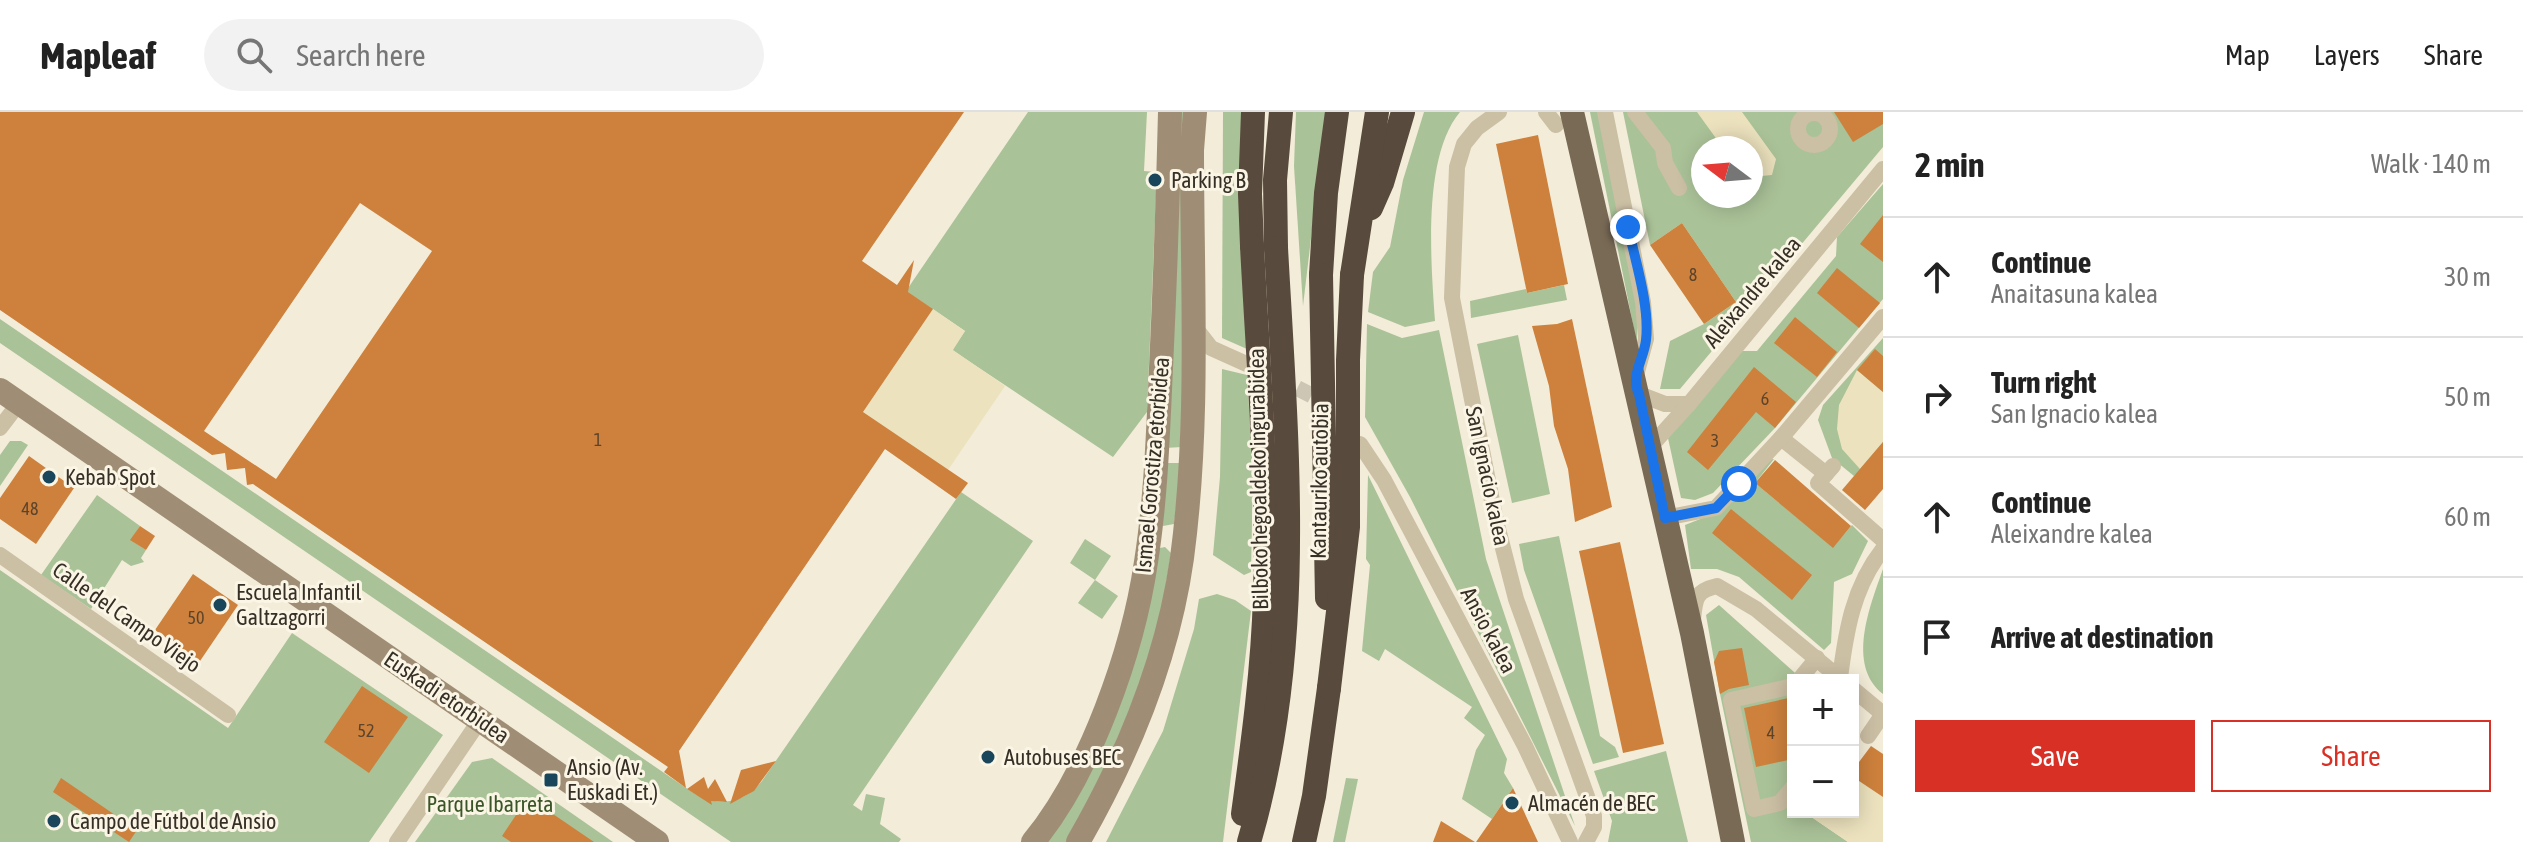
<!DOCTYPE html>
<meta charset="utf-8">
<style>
:root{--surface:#fff;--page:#f2f2f2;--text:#222;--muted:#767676;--line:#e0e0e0;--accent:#d93025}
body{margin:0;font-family:"Asap Condensed",sans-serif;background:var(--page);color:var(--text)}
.controls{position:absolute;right:24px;bottom:24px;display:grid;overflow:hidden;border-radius:0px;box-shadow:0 4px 20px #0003}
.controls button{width:72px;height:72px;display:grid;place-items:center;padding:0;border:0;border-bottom:2px solid var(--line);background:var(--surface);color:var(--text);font:40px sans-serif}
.compass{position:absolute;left:1691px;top:24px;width:72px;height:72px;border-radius:50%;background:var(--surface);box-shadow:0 4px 20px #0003;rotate:286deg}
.stop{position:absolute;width:24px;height:24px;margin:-18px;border:6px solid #1a73e8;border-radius:50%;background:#fff}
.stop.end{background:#1a73e8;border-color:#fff;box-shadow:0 2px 8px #0008}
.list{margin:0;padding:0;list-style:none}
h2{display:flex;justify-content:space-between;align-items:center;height:104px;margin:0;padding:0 32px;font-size:34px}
h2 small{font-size:26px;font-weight:400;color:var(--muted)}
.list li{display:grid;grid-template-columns:52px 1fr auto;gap:24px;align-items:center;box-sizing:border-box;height:120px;padding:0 32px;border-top:2px solid var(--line)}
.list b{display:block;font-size:30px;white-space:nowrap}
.list p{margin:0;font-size:26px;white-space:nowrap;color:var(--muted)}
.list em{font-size:26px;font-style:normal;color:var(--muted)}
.actions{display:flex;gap:16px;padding:24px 32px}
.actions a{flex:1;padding:18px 0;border:2px solid var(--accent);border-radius:0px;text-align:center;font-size:28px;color:var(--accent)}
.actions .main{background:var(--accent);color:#fff}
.icon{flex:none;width:44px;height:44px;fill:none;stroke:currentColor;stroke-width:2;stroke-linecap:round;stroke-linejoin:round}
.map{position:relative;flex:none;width:1883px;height:730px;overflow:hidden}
header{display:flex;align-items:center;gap:48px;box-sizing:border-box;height:112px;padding:0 40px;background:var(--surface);border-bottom:2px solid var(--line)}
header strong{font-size:38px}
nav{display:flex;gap:44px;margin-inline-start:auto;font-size:28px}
.search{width:560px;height:72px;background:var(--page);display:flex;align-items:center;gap:20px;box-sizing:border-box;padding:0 28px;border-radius:44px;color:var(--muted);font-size:30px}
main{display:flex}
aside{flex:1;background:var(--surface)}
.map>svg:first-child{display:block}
.green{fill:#aac298;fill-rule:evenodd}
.plaza{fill:#ece2be}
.building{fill:#cd813c;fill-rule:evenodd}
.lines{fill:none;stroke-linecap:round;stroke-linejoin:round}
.street-tunnel{stroke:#cdc6b4;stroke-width:16;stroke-dasharray:16 8;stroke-linecap:butt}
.street{stroke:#cbbfa4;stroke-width:16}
.secondary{stroke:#9f8e75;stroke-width:24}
.primary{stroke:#796a56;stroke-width:24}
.highway{stroke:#584b3d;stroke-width:24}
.highway-bridge{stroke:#584b3d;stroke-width:24}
.route{stroke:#1a73e8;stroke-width:10}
.poi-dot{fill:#19465a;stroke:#faf5e5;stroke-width:3}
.labels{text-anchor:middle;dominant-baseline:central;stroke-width:6;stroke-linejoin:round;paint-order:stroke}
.number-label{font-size:18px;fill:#5c442c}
.poi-label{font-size:22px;fill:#362f26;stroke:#faf5e5;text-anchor:start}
.street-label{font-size:22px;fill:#362f26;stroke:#faf5e5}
.park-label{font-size:22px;fill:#3a5628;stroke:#faf5e5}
</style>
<header>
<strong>Mapleaf</strong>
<div class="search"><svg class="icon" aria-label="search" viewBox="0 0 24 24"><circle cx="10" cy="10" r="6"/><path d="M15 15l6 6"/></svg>Search here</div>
<nav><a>Map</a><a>Layers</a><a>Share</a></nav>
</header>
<main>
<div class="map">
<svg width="1883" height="730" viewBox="0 0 1883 730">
<rect width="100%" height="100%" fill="#f3ecd8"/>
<g class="green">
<path d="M1028,0H1147L1144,59L1157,60L1147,300L1113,345L952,238L965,219L906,179Z"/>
<path d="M1175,0H1189L1182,335L1165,336Z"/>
<path d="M1223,0H1242L1247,237L1222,226Z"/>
<path d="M1296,0H1326L1303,194L1294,54Z"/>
<path d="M1424,0H1460C1422,45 1431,152 1435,209L1405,215L1368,200L1373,160L1390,135L1403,68Z"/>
<path d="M1590,0H1600L1637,196V232Z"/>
<path d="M1623,0H1883V35L1680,277H1660L1670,229L1704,212L1736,190L1682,111L1650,133ZM1703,36H1751V84H1703Z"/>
<path d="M1883,72V187L1775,316L1713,381L1695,388L1681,386L1668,326L1741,239H1757L1836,144L1837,125Z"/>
<path d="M1564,173L1567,188L1471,206L1470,189L1526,177L1527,181Z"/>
<path d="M0,207L692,680C717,696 744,692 762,669L961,380L1033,429L853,693L862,699L866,682L885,686L880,712L901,727L899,730H731L0,231Z"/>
<path d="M1367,212L1402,226L1439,218L1486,447L1575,714L1410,385L1365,305Z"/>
<path d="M1518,223L1550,382L1512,391L1477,232Z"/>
<path d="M1883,226V348L1854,364L1832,346L1818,308L1823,293Z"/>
<path d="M1222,257L1247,263L1253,359L1251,460L1244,463L1213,443L1220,365Z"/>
<path d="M10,329H21L28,333L0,374V343Z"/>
<path d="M1774,347L1755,371L1833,435L1852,413L1868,429L1852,462L1834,470L1831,531L1824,538L1739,465L1717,457H1691L1685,413L1718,400L1763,348Z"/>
<path d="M1164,351H1182L1174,412L1163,414Z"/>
<path d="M1368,363L1507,647L1504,661L1513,676L1492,707L1462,687L1476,638L1485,623L1464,606L1472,595L1385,537L1379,549L1362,539L1370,453L1366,447Z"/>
<path d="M97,383L140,414L131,428L146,438L141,446L144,450L131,454L122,448L91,497L41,463Z"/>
<path d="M1559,424L1600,624L1615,635L1619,645L1593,652L1524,458L1519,432Z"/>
<path d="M1085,427L1111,444L1095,468L1118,484L1102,507L1078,491L1095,468L1070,451Z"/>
<path d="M1165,435L1171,441L1162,498L1145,562L1089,692L1066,730H1044L1160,436Z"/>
<path d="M1883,457V582C1846,553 1870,494 1883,457Z"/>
<path d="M0,458L228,616L292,521L443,623L369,730H0Z"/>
<path d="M1217,482L1235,488L1251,499L1223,730H1106L1163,619L1194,517L1199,487Z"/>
<path d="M1719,493L1803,568H1793V700H1808L1807,702L1848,730H1751L1720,582L1706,503Z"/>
<path d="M1666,639L1688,730H1608L1612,709L1594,659Z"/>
<path d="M492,646L613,730H415L472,650Z"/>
<path d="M1346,666L1358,667L1345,730H1333Z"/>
</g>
<g class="plaza">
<path d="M1697,0H1742L1776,47L1772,63L1751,65V36H1723Z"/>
<path d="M933,197L965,219L953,238L1005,274L948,358L863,300Z"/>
<path d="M1857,258L1883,280V330L1860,357L1842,337L1837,317L1839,293Z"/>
<path d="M1853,665L1883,685V730H1848L1807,702L1808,700H1853Z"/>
</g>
<g class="building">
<path d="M0,0H964L862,149L897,173L914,148L908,180L933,197L863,300L968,371L956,387L885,337L679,639L686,676L664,660L668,655L253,372L247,373L245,356L227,358L225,341L212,343L0,198ZM360,91L432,139L276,367L204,319Z"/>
<path d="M1834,0H1883V12L1853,30Z"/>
<path d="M1538,23L1568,172L1527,181L1496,32Z"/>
<path d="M1883,103V150L1860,132Z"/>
<path d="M1682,111L1736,190L1704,212L1650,133Z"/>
<path d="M1837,156L1880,191L1859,216L1817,181Z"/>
<path d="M1795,205L1837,240L1817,265L1774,231Z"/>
<path d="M1572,207L1612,395L1575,410L1568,357L1554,314L1549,274L1532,214L1557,212Z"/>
<path d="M1875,237L1883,244V280L1857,258Z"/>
<path d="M1754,255L1796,290L1775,316L1756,300L1708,358L1687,340Z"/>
<path d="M1883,330V377L1865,398L1842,378Z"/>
<path d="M29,344L74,376L36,432L0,407V386Z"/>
<path d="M1775,348L1851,414L1833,436L1755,371Z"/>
<path d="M1731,397L1812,463L1792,488L1712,421Z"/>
<path d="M140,414L155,424L146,438L130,428Z"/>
<path d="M1620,430L1664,632L1623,641L1579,439Z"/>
<path d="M193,462L238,493L200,549L155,518Z"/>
<path d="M1742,536L1749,573L1729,577L1720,582L1714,550L1719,539Z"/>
<path d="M362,574L408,605L369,661L324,630Z"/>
<path d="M1793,585V647L1756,655L1744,596Z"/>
<path d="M1871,634L1883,642V685L1853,665V658Z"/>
<path d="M776,649L754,679L730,692L741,658Z"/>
<path d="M704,665L708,677L715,667L727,690L711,689L712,693L687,677Z"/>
<path d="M61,666L137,718L129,730L53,680Z"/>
<path d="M1513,676L1538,730H1476L1492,707Z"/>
<path d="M528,685L594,730H511L502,724Z"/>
<path d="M1441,709L1475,730H1433Z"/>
</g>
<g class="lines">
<path class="street-tunnel" d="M1276,265L1330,293"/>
<g class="street">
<path d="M1499,0L1477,16L1464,32L1457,55L1452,186L1496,409L1516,487L1594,704V715L1586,730"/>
<path d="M1546,0L1556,13"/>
<path d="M1605,0L1643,190L1646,227L1635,267"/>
<path d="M1635,0L1663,36L1665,51L1679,76"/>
<circle cx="1814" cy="17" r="16"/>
<path d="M1193,213L1211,236L1251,254"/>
<path d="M1639,282L1665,292H1689"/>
<path d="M0,316L19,291"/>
<path d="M1781,326L1826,362"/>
<path d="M1360,332L1384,368L1525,634L1570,730"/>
<path d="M1650,335L1689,292L1883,57"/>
<path d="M1833,354L1818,371L1883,428"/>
<path d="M1665,406L1716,396L1781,326L1883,205"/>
<path d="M0,443L228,603"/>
<path d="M1693,508C1695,487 1695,479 1717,474L1756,497L1842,568"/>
<path d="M1840,566C1846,519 1853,475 1883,437"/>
<path d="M1799,568L1817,546"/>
<path d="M1793,574L1731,588L1754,697L1780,691L1793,675"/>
<path d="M1853,577L1883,602"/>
<path d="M1868,624L1883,602"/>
<path d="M397,730L480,608"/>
</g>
<g class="secondary">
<path d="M0,278L657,730"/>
<path d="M1033,730C1090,661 1133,539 1146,450C1156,386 1158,321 1161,256C1165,171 1168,85 1170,0"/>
<path d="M1078,730C1128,643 1168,546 1182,446C1200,311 1192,174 1192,38L1195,0"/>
</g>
<path class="primary" d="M1572,0L1692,521L1733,730"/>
<g class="highway">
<path d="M1371,96L1382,71L1403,0"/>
<path d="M1252,134L1250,82L1253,0"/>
<path d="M1276,136L1275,68L1281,0"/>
<path d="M1321,163L1326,81L1337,0"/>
<path d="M1352,163L1377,0"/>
<path d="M1304,730L1314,684L1329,576"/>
</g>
<g class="highway-bridge">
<path d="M1321,163L1327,486"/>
<path d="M1329,576L1348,415V248L1352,163"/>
<path d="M1243,702C1253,629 1263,556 1265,483C1268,367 1258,250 1252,134"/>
<path d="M1249,730C1306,536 1287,335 1276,136"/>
</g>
</g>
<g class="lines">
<path class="route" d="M1628,115C1635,148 1650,194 1646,228C1644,247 1630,264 1639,282L1665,406L1716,396L1739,372"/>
</g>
<g class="poi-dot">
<circle cx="1155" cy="68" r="8"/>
<circle cx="49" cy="365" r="8"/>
<circle cx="220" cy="493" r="8"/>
<circle cx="988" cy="645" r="8"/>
<rect x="543" y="660" width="16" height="16" rx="4"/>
<circle cx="1512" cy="691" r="8"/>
<circle cx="54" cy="709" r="8"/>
</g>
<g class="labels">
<g class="number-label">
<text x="1693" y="162">8</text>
<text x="1765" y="286">6</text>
<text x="598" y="327">1</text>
<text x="1715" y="328">3</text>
<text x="30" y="396">48</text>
<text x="196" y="505">50</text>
<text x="366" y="618">52</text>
<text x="1771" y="620">4</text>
</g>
<g class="poi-label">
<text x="1171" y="68">Parking B</text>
<text x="65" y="365">Kebab Spot</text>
<text x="236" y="480">Escuela Infantil<tspan x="236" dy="25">Galtzagorri</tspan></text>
<text x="1004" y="645">Autobuses BEC</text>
<text x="567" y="655">Ansio (Av.<tspan x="567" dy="25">Euskadi Et.)</tspan></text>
<text x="1528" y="691">Almacén de BEC</text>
<text x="70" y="709">Campo de Fútbol de Ansio</text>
</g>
<g class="street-label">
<text transform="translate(1752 180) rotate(-50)">Aleixandre kalea</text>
<text transform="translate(1152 353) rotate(-85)">Ismael Gorostiza etorbidea</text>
<text transform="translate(1488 364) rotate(78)">San Ignacio kalea</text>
<text transform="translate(1258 367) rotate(-91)">Bilboko hegoaldeko ingurabidea</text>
<text transform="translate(1319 369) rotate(-89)">Kantauriko autobia</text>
<text transform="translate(127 505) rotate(35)">Calle del Campo Viejo</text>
<text transform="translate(1489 518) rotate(62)">Ansio kalea</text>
<text transform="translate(447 585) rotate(34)">Euskadi etorbidea</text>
</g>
<g class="park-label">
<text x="490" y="692">Parque Ibarreta</text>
</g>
</g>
</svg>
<div class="controls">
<button>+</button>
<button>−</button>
</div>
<svg class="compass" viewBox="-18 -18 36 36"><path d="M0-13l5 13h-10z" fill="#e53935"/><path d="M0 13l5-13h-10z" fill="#767676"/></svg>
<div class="stop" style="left:1739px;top:372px"></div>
<div class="stop end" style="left:1628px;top:115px"></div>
</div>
<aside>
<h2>2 min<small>Walk · 140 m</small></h2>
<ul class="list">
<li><svg class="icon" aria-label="ahead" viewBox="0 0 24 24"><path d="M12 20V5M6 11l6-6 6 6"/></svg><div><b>Continue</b><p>Anaitasuna kalea</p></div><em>30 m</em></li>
<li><svg class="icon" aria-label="right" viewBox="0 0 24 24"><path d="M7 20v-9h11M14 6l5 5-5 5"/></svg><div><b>Turn right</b><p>San Ignacio kalea</p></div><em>50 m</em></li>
<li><svg class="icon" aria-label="ahead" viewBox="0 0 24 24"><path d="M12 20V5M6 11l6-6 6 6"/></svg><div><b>Continue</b><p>Aleixandre kalea</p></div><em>60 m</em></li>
<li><svg class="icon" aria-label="arrive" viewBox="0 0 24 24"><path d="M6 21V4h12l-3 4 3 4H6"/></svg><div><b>Arrive at destination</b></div></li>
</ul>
<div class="actions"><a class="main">Save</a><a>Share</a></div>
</aside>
</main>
